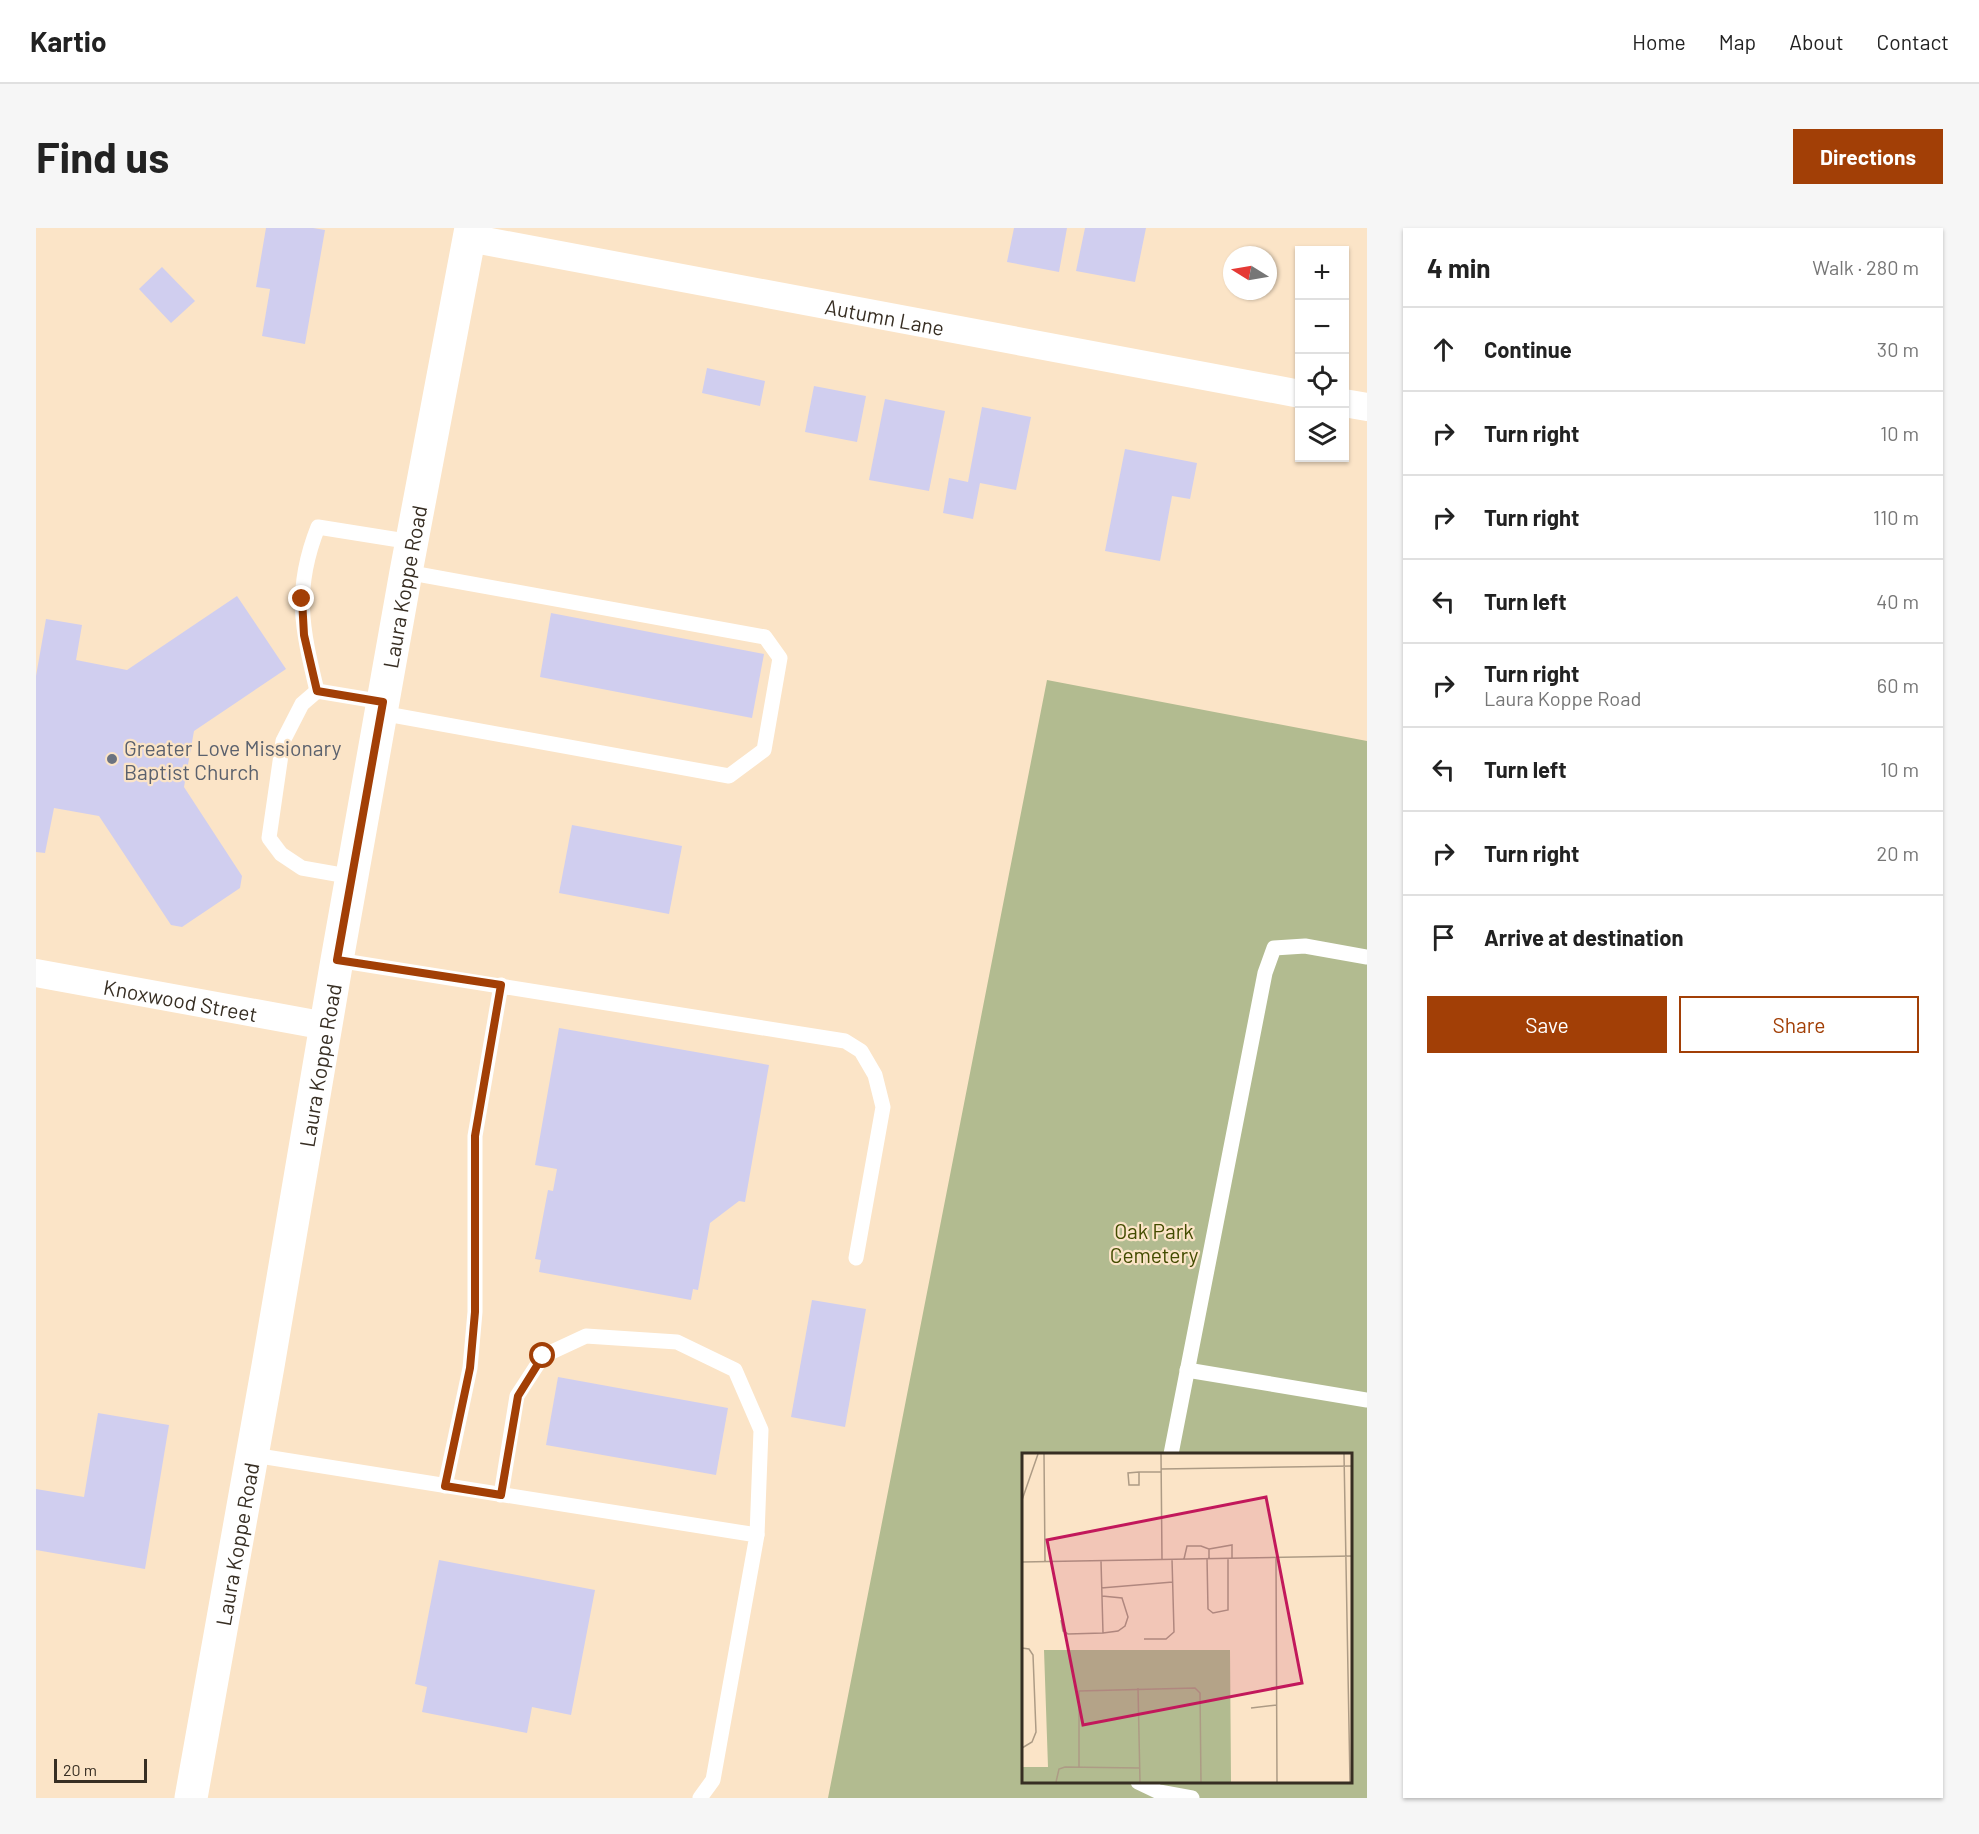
<!DOCTYPE html>
<meta charset="utf-8">
<style>
:root{--surface:#fff;--page:#f6f6f6;--text:#222;--muted:#767676;--line:#e0e0e0;--accent:#a23f06}
body{margin:0;font-family:Barlow,sans-serif;background:var(--page);color:var(--text)}
.controls{position:absolute;right:18px;top:18px;display:grid;overflow:hidden;border-radius:0px;box-shadow:0 2px 4px #0004}
.controls button{width:54px;height:54px;display:grid;place-items:center;padding:0;border:0;border-bottom:2px solid var(--line);background:var(--surface);color:var(--text);font:30px sans-serif}
.compass{position:absolute;left:1187px;top:18px;width:54px;height:54px;border-radius:50%;background:var(--surface);box-shadow:0 2px 4px #0004;rotate:281deg}
.scale{position:absolute;left:18px;bottom:15px;width:93px;box-sizing:border-box;padding-left:6px;border:3px solid #372e23;border-top:0;font-size:16px;line-height:21px;white-space:nowrap;color:#372e23;-webkit-text-stroke:4px #fbe4c7;paint-order:stroke}
.stop{position:absolute;width:18px;height:18px;margin:-14px;border:4px solid #a23f06;border-radius:50%;background:#fff}
.stop.end{background:#a23f06;border-color:#fff;box-shadow:0 2px 6px #0008}
.list{margin:0;padding:0;list-style:none}
h2{display:flex;justify-content:space-between;align-items:center;height:78px;margin:0;padding:0 24px;font-size:26px}
h2 small{font-size:20px;font-weight:400;color:var(--muted)}
.list li{display:grid;grid-template-columns:39px 1fr auto;gap:18px;align-items:center;box-sizing:border-box;height:84px;padding:0 24px;border-top:2px solid var(--line)}
.list b{display:block;font-size:22px;white-space:nowrap}
.list p{margin:0;font-size:20px;white-space:nowrap;color:var(--muted)}
.list em{font-size:20px;font-style:normal;color:var(--muted)}
.actions{display:flex;gap:12px;padding:18px 24px}
.actions a{flex:1;padding:14px 0;border:2px solid var(--accent);border-radius:0px;text-align:center;font-size:21px;color:var(--accent)}
.actions .main{background:var(--accent);color:#fff}
.icon{flex:none;width:33px;height:33px;fill:none;stroke:currentColor;stroke-width:2;stroke-linecap:round;stroke-linejoin:round}
.map{position:relative;flex:none;width:1331px;height:1570px;overflow:hidden;border-radius:0px}
header{display:flex;align-items:center;gap:36px;box-sizing:border-box;height:84px;padding:0 30px;background:var(--surface);border-bottom:2px solid var(--line)}
header strong{font-size:28px}
nav{display:flex;gap:33px;margin-inline-start:auto;font-size:21px}
.intro{display:flex;align-items:center;justify-content:space-between;box-sizing:border-box;height:144px;padding:0 36px}
h1{margin:0;font-size:42px}
.button{padding:15px 27px;border-radius:0px;background:var(--accent);color:#fff;font-size:21px;font-weight:700}
main{display:flex;gap:36px;padding:0 36px}
aside{flex:1;background:var(--surface);border-radius:0px;box-shadow:0 2px 4px #0004}
.map>svg:first-child{display:block}
.green{fill:#b2bb90;fill-rule:evenodd}
.building{fill:#d0ceef}
.lines{fill:none;stroke-linecap:round;stroke-linejoin:round}
.service{stroke:#fff;stroke-width:15}
.minor{stroke:#fff;stroke-width:28}
.tertiary{stroke:#fff;stroke-width:33}
.route{stroke:#a23f06;stroke-width:8}
.worship-dot{fill:#6b7280;stroke:#fbe4c7;stroke-width:2}
.labels{text-anchor:middle;dominant-baseline:central;stroke-width:4.5;stroke-linejoin:round;paint-order:stroke}
.street-label{font-size:21px;fill:#372e23;stroke:#fbe4c7}
.worship-label{font-size:21px;fill:#5b616d;stroke:#fbe4c7;text-anchor:start}
.park-label{font-size:21px;fill:#434c00;stroke:#fbe4c7}
.inset-road{fill:none;stroke:#ad9b85;stroke-width:1.5}
.view{fill:#c2185b;fill-opacity:0.15;stroke:#c2185b;stroke-width:3}
.inset-edge{fill:none;stroke:#372e23;stroke-width:3}
</style>
<header>
<strong>Kartio</strong>
<nav><a>Home</a><a>Map</a><a>About</a><a>Contact</a></nav>
</header>
<div class="intro"><h1>Find us</h1><a class="button">Directions</a></div>
<main>
<div class="map">
<svg width="1331" height="1570" viewBox="0 0 1331 1570">
<rect width="100%" height="100%" fill="#fbe4c7"/>
<path class="green" d="M1011,452L1331,513V1570H792ZM987,1226H1314V1554H987Z"/>
<g class="building">
<path d="M230,0H277L289,2L269,116L226,108L234,61L220,59Z"/>
<path d="M978,0H1031L1023,44L971,34Z"/>
<path d="M1049,0H1110L1099,54L1040,43Z"/>
<path d="M126,39L159,73L135,95L103,61Z"/>
<path d="M671,140L729,153L724,178L666,165Z"/>
<path d="M778,158L830,168L821,214L769,204Z"/>
<path d="M849,171L909,183L893,263L833,252Z"/>
<path d="M946,179L995,189L980,262L944,255L937,291L907,285L913,250L932,254Z"/>
<path d="M1089,221L1161,235L1154,271L1136,268L1124,333L1069,323Z"/>
<path d="M201,368L250,441L158,503L148,559L206,648L204,660L146,699L135,697L63,588L18,580L9,625L0,624V448L10,391L46,397L40,432L91,442Z"/>
<path d="M515,385L728,426L716,490L504,449Z"/>
<path d="M536,597L646,618L633,686L523,665Z"/>
<path d="M523,800L733,837L709,974L703,973L674,995L662,1062L657,1061L655,1072L503,1044L505,1032L499,1031L512,962L517,963L521,941L499,937Z"/>
<path d="M776,1072L830,1081L809,1199L755,1189Z"/>
<path d="M522,1149L692,1180L680,1247L510,1217Z"/>
<path d="M62,1185L133,1197L109,1341L0,1322V1261L48,1269Z"/>
<path d="M403,1332L559,1362L535,1487L496,1479L491,1505L386,1484L391,1459L379,1456Z"/>
</g>
<g class="lines">
<g class="service">
<path d="M281,463C266,400 257,362 282,299L376,314"/>
<path d="M345,485L693,548L728,522L744,430L729,409L370,344"/>
<path d="M317,649L266,640L245,626L233,610L247,513L266,476L281,463L347,474"/>
<path d="M301,732L809,813L825,823L839,847L847,879L820,1030"/>
<path d="M1151,1142L1331,1172"/>
<path d="M1135,1226L1229,745L1238,720L1269,718L1331,729"/>
<path d="M217,1227L721,1307L677,1552L664,1570"/>
<path d="M409,1258L434,1140L439,1084V908L465,757"/>
<path d="M465,1267L481,1168L507,1128L550,1108L641,1114L699,1142L725,1202L721,1307"/>
<path d="M1102,1554L1123,1564L1156,1570"/>
</g>
<g class="minor">
<path id="s1" d="M433,10L1264,166"/>
<path d="M1308,175L1331,179"/>
<path id="s2" d="M0,745L290,798"/>
</g>
<path class="tertiary" id="s3" d="M155,1570L232,1138L301,732L370,344L435,0"/>
</g>
<g class="lines">
<path class="route" d="M266,371L268,407L281,463L347,474L301,732L465,757L439,908V1084L434,1140L409,1258L465,1267L482,1168L507,1128"/>
</g>
<circle class="worship-dot" cx="76" cy="531" r="6"/>
<g class="labels">
<g class="street-label">
<text stroke="none"><textPath href="#s1" startOffset="423">Autumn Lane</textPath></text>
<text stroke="none"><textPath href="#s3" startOffset="1230">Laura Koppe Road</textPath></text>
<text stroke="none"><textPath href="#s2" startOffset="147">Knoxwood Street</textPath></text>
<text stroke="none"><textPath href="#s3" startOffset="744">Laura Koppe Road</textPath></text>
<text stroke="none"><textPath href="#s3" startOffset="258">Laura Koppe Road</textPath></text>
</g>
<g class="worship-label">
<text x="88" y="519">Greater Love Missionary<tspan x="88" dy="24">Baptist Church</tspan></text>
</g>
<g class="park-label">
<text x="1118" y="1002">Oak Park<tspan x="1118" dy="24">Cemetery</tspan></text>
</g>
</g>
<g transform="translate(986 1225)">
<rect width="330" height="330" fill="#fbe4c7"/>
<path d="M22,197H208L209,329H0V314H26Z" fill="#b2bb90"/>
<path class="inset-road" d="M22,1L23,108M139,1L140,106M322,1L328,329M139,16L330,13M117,19V32H107L106,20L117,19H139M0,47L16,1M187,96L210,92V105M185,105L186,156L191,160L206,157V105M254,105L255,329M162,106L165,93H179L187,96V105M0,109L330,103M79,135L151,129M80,143L100,145L106,164L103,173L96,178L81,180M39,167L41,178L46,181L81,180L79,108M122,186H144L152,179L150,106M0,195L7,196L11,202L14,279L10,289L0,295M116,235L118,329M229,255L255,252M57,314V238L173,235L178,240L179,329M34,329L37,316L43,314L118,315"/>
<path class="view" d="M244,44L280,230L61,272L25,87Z"/>
<rect width="330" height="330" class="inset-edge"/>
</g>
</svg>
<div class="controls">
<button>+</button>
<button>−</button>
<button><svg class="icon" aria-label="locate" viewBox="0 0 24 24"><circle cx="12" cy="12" r="6"/><path d="M12 2v4M12 18v4M2 12h4M18 12h4"/></svg></button>
<button><svg class="icon" aria-label="layers" viewBox="0 0 24 24"><path d="M12 4l9 5-9 5-9-5zM3 14l9 5 9-5"/></svg></button>
</div>
<svg class="compass" viewBox="-18 -18 36 36"><path d="M0-13l5 13h-10z" fill="#e53935"/><path d="M0 13l5-13h-10z" fill="#767676"/></svg>
<div class="scale">20 m</div>
<div class="stop" style="left:507px;top:1128px"></div>
<div class="stop end" style="left:266px;top:371px"></div>
</div>
<aside>
<h2>4 min<small>Walk · 280 m</small></h2>
<ul class="list">
<li><svg class="icon" aria-label="ahead" viewBox="0 0 24 24"><path d="M12 20V5M6 11l6-6 6 6"/></svg><div><b>Continue</b></div><em>30 m</em></li>
<li><svg class="icon" aria-label="right" viewBox="0 0 24 24"><path d="M7 20v-9h11M14 6l5 5-5 5"/></svg><div><b>Turn right</b></div><em>10 m</em></li>
<li><svg class="icon" aria-label="right" viewBox="0 0 24 24"><path d="M7 20v-9h11M14 6l5 5-5 5"/></svg><div><b>Turn right</b></div><em>110 m</em></li>
<li><svg class="icon" aria-label="left" viewBox="0 0 24 24"><path d="M17 20v-9H6M10 6l-5 5 5 5"/></svg><div><b>Turn left</b></div><em>40 m</em></li>
<li><svg class="icon" aria-label="right" viewBox="0 0 24 24"><path d="M7 20v-9h11M14 6l5 5-5 5"/></svg><div><b>Turn right</b><p>Laura Koppe Road</p></div><em>60 m</em></li>
<li><svg class="icon" aria-label="left" viewBox="0 0 24 24"><path d="M17 20v-9H6M10 6l-5 5 5 5"/></svg><div><b>Turn left</b></div><em>10 m</em></li>
<li><svg class="icon" aria-label="right" viewBox="0 0 24 24"><path d="M7 20v-9h11M14 6l5 5-5 5"/></svg><div><b>Turn right</b></div><em>20 m</em></li>
<li><svg class="icon" aria-label="arrive" viewBox="0 0 24 24"><path d="M6 21V4h12l-3 4 3 4H6"/></svg><div><b>Arrive at destination</b></div></li>
</ul>
<div class="actions"><a class="main">Save</a><a>Share</a></div>
</aside>
</main>
